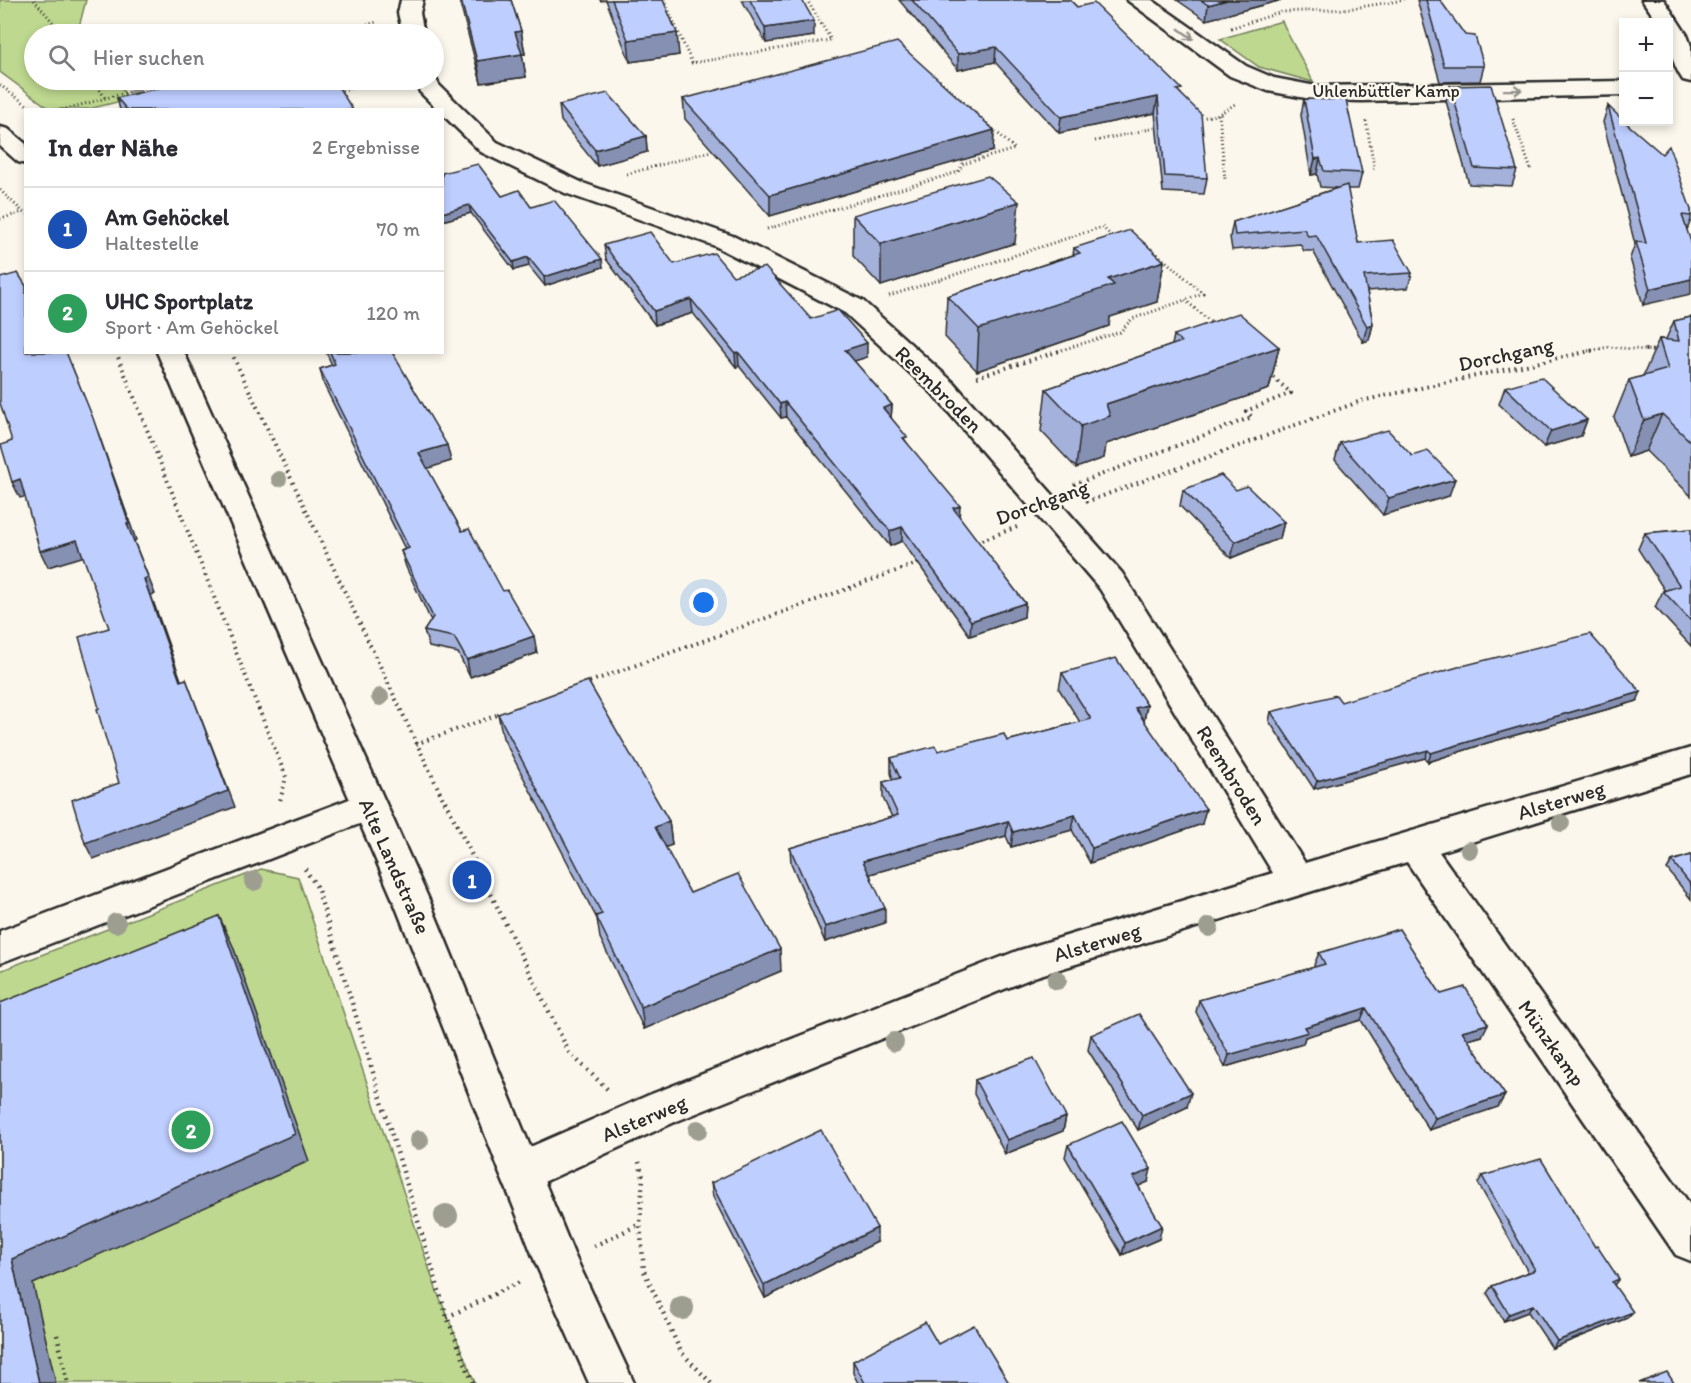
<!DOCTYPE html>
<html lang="de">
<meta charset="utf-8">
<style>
:root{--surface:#fff;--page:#f2f2f3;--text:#2b2b33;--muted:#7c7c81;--line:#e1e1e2;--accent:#0f766e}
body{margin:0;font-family:Itim,sans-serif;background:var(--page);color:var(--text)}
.controls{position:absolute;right:18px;top:18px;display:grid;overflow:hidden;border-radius:0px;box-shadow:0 3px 9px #0003}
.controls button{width:54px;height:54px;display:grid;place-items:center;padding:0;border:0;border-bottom:2px solid var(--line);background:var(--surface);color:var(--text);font:30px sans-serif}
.you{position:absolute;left:704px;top:603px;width:21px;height:21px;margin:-15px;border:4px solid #fff;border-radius:50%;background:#1a73e8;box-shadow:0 0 0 9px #1a73e833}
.badge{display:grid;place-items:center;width:39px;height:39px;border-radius:50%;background:var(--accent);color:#fff;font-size:20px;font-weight:700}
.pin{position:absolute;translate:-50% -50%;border:3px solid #fff;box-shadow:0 2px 6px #0006}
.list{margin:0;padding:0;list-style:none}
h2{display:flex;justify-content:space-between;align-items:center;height:78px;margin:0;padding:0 24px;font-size:26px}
h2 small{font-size:20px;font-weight:400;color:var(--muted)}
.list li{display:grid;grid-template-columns:39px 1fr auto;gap:18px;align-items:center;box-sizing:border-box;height:84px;padding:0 24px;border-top:2px solid var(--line)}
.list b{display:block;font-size:22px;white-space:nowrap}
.list p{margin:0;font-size:20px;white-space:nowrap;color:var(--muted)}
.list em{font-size:20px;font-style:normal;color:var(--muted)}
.icon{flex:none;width:33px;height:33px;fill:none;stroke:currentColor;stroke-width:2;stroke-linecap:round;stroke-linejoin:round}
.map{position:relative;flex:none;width:1691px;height:1383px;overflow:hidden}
.search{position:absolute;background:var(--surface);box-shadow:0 3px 9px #0003;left:24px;top:24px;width:420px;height:66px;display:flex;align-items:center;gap:15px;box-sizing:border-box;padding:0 21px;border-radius:33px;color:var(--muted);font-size:22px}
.panel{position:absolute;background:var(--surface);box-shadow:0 3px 9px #0003;left:24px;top:108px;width:420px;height:246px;border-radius:0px}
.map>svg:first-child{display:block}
.green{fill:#bed88f;stroke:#74825d;stroke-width:1.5}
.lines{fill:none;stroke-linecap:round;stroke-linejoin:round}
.minor-casing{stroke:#2b2b2b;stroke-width:5}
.secondary-casing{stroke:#2b2b2b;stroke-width:5}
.path-far2{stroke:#2b2b2b;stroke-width:3;stroke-dasharray:1 3;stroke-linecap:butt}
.path-far1{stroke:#2b2b2b;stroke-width:4;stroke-dasharray:1.5 4.5;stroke-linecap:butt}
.path{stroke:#2b2b2b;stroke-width:4.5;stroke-dasharray:1.5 5;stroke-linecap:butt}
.minor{fill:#fbf7ec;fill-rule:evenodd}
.secondary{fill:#fbf7ec;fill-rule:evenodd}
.tree{fill:#9d9e90}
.wall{fill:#a3b1db;stroke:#2b2b2b;stroke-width:1.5}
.shaded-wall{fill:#8590b2;stroke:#2b2b2b;stroke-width:1.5}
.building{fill:#beceff;stroke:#2b2b2b;stroke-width:1.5}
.oneway{stroke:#93918c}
.labels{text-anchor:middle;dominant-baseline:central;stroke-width:5;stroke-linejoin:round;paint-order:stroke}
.far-street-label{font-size:18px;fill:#2b2b2b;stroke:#fbf7ec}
.street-label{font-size:21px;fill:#2b2b2b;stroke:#fbf7ec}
</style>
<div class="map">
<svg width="1691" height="1383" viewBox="0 0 1691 1383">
<rect width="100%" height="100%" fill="#fbf7ec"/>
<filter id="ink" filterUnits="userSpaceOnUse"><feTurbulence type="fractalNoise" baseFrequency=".0167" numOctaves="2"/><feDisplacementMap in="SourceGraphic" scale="12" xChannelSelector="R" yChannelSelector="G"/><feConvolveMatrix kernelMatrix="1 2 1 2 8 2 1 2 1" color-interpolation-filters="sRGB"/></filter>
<g filter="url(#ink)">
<g class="green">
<path d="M0,0H86L79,27L84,34H34V80H115L129,99L89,109H50L0,72Z"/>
<path d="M1282,21C1291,43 1304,61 1313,82L1259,67L1220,39Z"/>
<path d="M261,869L298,877L436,1289L475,1383H0V971Z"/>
</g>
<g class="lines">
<g class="minor-casing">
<g id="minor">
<path d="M401,0H423L420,13L424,34H403L398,13Z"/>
<path d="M1127,0H1152L1246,66L1274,78L1316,86L1624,81V95L1362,101L1316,100L1268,91L1230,76Z"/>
<path d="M1642,0H1664L1687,35L1691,46V82L1683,80C1671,63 1668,42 1668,22H1658Z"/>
<path d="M434,75L439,85L497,142L583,183L733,236L863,301L953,382L1122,573L1305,863L1691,748V774L1439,852L1691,1206V1261L1676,1255L1407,862L1037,976L677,1121L535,1186L520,1191L505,1186L499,1172L505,1158L649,1095L1017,951L1273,873L1100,589L933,394L845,313L715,246L565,193L481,152L442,114V110H438L420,92L415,80H434Z"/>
<path d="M368,792L380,796L385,806L380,816L0,963V931Z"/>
</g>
</g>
<g class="secondary-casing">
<g id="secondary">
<path d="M0,127L8,129L26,144V164L18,162L0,146Z"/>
<path d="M157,352H184L430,902L574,1254L634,1383H589L536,1264L394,902Z"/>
</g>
</g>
<g class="path-far2">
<path d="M34,0L63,34"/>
<path d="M664,0L692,63L831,40L807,0"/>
<path d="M1231,28L1282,12L1347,9L1404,0"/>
<path d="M332,34L377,22"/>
<path d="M93,80L106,99"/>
<path d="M0,85L34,110"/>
<path d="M338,91L390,80"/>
<path d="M62,110L173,80"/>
<path d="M1219,114L1225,180"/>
<path d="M1197,119L1219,114L1237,103"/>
<path d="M1513,119L1531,170"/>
<path d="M1366,121L1375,172"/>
<path d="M1095,141L1160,127"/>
<path d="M627,174L715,150"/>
<path d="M0,190L26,215"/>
<path d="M0,219L23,212"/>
<path d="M767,229L958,172L963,164L1015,149L938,79L934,80"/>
<path d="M1144,249L1149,247L1203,293L1185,300L1214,325"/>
<path d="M889,296L1102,227L1115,239"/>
<path d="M1058,351L1120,332L1132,319L1185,300"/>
<path d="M1588,351L1609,347L1657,351"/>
</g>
<g class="path-far1">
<path d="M1645,350L1657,351"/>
<path d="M116,352L286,777L280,801"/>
<path d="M231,352L445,803"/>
<path d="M977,377L1063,350"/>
<path d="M1074,485L1252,417L1246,411L1291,393L1268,373"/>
<path d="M1086,502L1361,401L1595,350"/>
<path d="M976,542L1020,526"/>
<path d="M584,684L921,562"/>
<path d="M416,744L500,714"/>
</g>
<g class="path">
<path d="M445,801L569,1052L607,1089"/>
<path d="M305,869L317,887L447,1317L473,1383"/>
<path d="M639,1162L643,1177L640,1224L644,1271L681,1352L711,1383"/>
<path d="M594,1246L640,1224"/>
<path d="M447,1317L522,1281"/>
<path d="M57,1335L68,1383"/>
</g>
<use href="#minor" class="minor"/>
<use href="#secondary" class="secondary"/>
</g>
<g class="tree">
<circle cx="135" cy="93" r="6"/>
<circle cx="279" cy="479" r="8"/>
<circle cx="380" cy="697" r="9"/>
<circle cx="1561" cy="823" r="9"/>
<circle cx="1469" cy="850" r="9"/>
<circle cx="254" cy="881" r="10"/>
<circle cx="116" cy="923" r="10"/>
<circle cx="1209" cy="927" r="10"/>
<circle cx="1057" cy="980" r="10"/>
<circle cx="894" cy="1042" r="10"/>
<circle cx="698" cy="1130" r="10"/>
<circle cx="419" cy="1140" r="10"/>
<circle cx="446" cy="1216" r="12"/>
<circle cx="682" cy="1308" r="12"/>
</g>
<g class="wall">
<path d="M459,0H511L521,31L525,54H522L526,77L481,83Z"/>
<path d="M600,0H663L679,55L630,62L606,0L601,1Z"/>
<path d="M742,0H802L814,36L766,43Z"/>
<path d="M899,0H1070L1077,7L1181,94L1207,178L1204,194L1163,192L1155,113L1059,133L995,62L958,70Z"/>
<path d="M1177,0H1282L1206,20Z"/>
<path d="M1417,0H1440L1484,66L1480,81L1440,82Z"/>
<path d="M1450,86L1517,170L1512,186L1469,184L1446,101Z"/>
<path d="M117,98L353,110H120Z"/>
<path d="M683,99L994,130L993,151L770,216L685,119Z"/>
<path d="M1304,99L1362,173L1358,189H1347L1358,243L1412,273L1408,288L1367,291L1373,324L1369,340L1363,342L1313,251H1304L1300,244L1232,250L1230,237L1233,222L1337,188L1320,187L1317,174L1311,175L1301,115Z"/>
<path d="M559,105L646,136L647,152L597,166L561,121Z"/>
<path d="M1608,106L1691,210V220L1687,230L1643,305L1630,258L1635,244L1603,122Z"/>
<path d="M442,173L502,196L603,267L545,286L529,266L514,270L471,213L442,221Z"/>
<path d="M853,215L1015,243L881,286L853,256Z"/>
<path d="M604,245L674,264L733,276L811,319L867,357L854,361L892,405L891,418L907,443L959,517L1025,603L1024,617L970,636L902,541L890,546L786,417L781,418L739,366L736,367L693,313L655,325L606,259Z"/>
<path d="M1074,248L1164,261L1157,302L1110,317L1109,326L977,371L945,337L947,296L1073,255Z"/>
<path d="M1691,317V496L1646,451L1628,457L1614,417L1629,380L1643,376L1659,339H1666L1674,321Z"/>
<path d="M1174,335L1279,347L1269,389L1106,444L1104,458L1076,468L1041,431L1046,389L1172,345Z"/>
<path d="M326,352H392L451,461L427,468L462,531L537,653L470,677L458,653L429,647L424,631L431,621L406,567L401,551L405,549L324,385L320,369L332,365Z"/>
<path d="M1505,387L1587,420L1581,436L1544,447L1499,404Z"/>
<path d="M1340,443L1449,496L1383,515L1335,460Z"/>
<path d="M1183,490H1236L1284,522L1280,538L1231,558L1180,506Z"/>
<path d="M1691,529V646L1655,607L1663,591H1665L1638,549L1645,533Z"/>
<path d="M1062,673L1147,705L1144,721L1202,824L1090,863L1072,830L1011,847L1006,836L870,874L885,923L825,942L791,863L790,848L892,817L883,798V782L893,780L891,773V758L1007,741L1080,722L1059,689Z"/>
<path d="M1637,701L1487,743L1428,762L1425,758L1314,789L1269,721L1271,712L1341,702Z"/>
<path d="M498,714L669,821L672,845L665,847L690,893L781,971L644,1029L600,938L597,919L503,738Z"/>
<path d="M1691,855V899L1667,869L1672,861Z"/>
<path d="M1319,953L1441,994L1482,1036L1468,1040L1505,1095L1498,1107L1429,1130L1361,1020L1305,1037L1303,1044L1225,1067L1196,1012L1199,1000L1315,967L1314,965Z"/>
<path d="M1091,1035L1187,1107L1138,1130L1088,1050Z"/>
<path d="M975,1080L1066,1117L1063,1131L1005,1154L974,1094Z"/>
<path d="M1068,1145L1148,1182L1138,1186L1159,1239L1122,1255L1065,1157Z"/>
<path d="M1482,1176L1595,1247L1619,1279L1614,1285L1627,1318L1552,1348L1528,1312L1504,1321L1487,1293L1492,1286L1528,1272L1478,1183Z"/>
<path d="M711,1183L877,1242L765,1298L713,1197Z"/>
<path d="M938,1344L1009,1383H858L853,1373V1361Z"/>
</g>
<g class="shaded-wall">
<path d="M1227,0H1282L1206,20L1208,5Z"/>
<path d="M814,21V36L766,43L765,28Z"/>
<path d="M521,31L525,54H519L515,32Z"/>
<path d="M677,33L679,55L630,62L628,40Z"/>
<path d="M996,47L995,62L958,70V54Z"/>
<path d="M522,54L526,77L481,83L477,61Z"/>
<path d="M1158,97L1155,113L1059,133L1061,117Z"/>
<path d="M994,130L993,151L770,216V195Z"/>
<path d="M646,136L647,152L597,166L595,150Z"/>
<path d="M1320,158L1317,174L1311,175L1315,159Z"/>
<path d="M1019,202L1015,243L881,286V244Z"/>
<path d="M469,205L471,213L442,221V213Z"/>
<path d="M528,257L529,266L514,270L513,262Z"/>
<path d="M602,259L603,267L545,286L544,277Z"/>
<path d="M1164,261L1157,302L1110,317L1109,326L977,371L979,329L1108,279Z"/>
<path d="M1691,279V294L1643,305L1650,289Z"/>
<path d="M691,299L693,313L655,325L654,311Z"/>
<path d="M1373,324L1369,340L1363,342L1367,326Z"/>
<path d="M867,343V357L845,364V350Z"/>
<path d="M1279,347L1269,389L1106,444L1104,458L1076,468L1081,426L1106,404Z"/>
<path d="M738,352L739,366L736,367L735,353Z"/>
<path d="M71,364L99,435L136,540L134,541L155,594L151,595L187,697L180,681L144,579L127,524Z"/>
<path d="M785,402L786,417L781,418L780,404Z"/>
<path d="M892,405L891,419L883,408Z"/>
<path d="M1662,414L1646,451L1628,457L1644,420Z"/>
<path d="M1587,420L1581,436L1544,447L1551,431Z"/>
<path d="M447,445L451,461L423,470L419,453Z"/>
<path d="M20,479L28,496L20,498L12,482Z"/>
<path d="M1455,479L1449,496L1383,515L1389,498Z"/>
<path d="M960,506L959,520L953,508Z"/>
<path d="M1284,522L1280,538L1231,558L1235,542Z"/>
<path d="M902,527V541L890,546V531Z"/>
<path d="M77,540L85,556L48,567L40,551Z"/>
<path d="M1025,603L1024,617L970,636L971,621Z"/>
<path d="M534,636L537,653L470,677L467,660Z"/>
<path d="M186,679L235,807L93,859L85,843Z"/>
<path d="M1641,692L1637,701L1487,743L1428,762L1431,753L1491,735Z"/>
<path d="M1147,705L1144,721L1135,708Z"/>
<path d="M1428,750L1425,758L1314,789L1317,781Z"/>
<path d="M1206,809L1202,824L1090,863L1092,848Z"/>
<path d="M1075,815L1072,830L1011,847L1013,832Z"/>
<path d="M669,821L672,845L658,850L655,827Z"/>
<path d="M1008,821L1006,836L863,876V861Z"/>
<path d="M885,908V923L825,942V927Z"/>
<path d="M219,916L233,946L309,1161L33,1284L56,1383H39L12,1259Z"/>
<path d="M780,949L781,971L644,1029L641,1007Z"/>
<path d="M1366,1008L1361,1020L1305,1037L1303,1044L1225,1067L1229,1055L1305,1027Z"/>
<path d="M1488,1024L1482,1036L1456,1043L1462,1031Z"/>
<path d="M1191,1093L1187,1107L1138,1130L1142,1115Z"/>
<path d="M1505,1095L1498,1107L1429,1130L1435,1118Z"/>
<path d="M1066,1117L1063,1131L1005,1154L1007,1140Z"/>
<path d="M1151,1169L1148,1182L1130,1190L1133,1177Z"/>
<path d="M1162,1226L1159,1239L1122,1255L1125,1243Z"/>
<path d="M877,1228V1242L765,1298L764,1285Z"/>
<path d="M1533,1305L1528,1312L1504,1321L1509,1314Z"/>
<path d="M1633,1312L1627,1318L1552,1348L1557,1341Z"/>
</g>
<g class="building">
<path d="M461,0H511L521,31L515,32L522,54L477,61Z"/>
<path d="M612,0H663L677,33L628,40Z"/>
<path d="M750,0H802L814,21L765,28Z"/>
<path d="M912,0H1070L1077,7L1094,3L1182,89L1177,90L1201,114L1207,178L1165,176L1158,97L1061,117L996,47L958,54Z"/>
<path d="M1201,0H1227L1208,5Z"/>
<path d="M1426,0H1440L1465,35L1475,36L1484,66H1444Z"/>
<path d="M897,42L994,130L770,195L683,99Z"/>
<path d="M192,80H334L353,110H127L117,98Z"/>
<path d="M1491,85L1517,170L1474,168L1450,86Z"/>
<path d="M608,93L646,136L595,150L559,105Z"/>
<path d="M1304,99L1346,100L1362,173L1324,171L1320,158L1315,159Z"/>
<path d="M1608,106L1623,120V122H1625L1662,154L1669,146L1691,210V216L1682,215L1691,242V279L1650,289L1636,242L1646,243Z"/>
<path d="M478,164L502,196L519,190L531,207L554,200L602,259L544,277L528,257L513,262L469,205L442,213V173Z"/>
<path d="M988,176L1019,202L881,244L853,215Z"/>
<path d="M1347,185L1358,243L1393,240L1412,273L1364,276L1373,324L1367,326L1316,235L1308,236L1304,229L1235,235L1233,222Z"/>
<path d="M1130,230L1164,261L1108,279L1114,285L979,329L947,296L1080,253L1074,248Z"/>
<path d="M650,232L674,264L714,253L733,276L765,267L811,319L838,310L867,343L845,350L892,405L883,408L907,437L903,438L960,506L953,508L1025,603L971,621L902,527L890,531L785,402L780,404L738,352L735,353L691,299L654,311L604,245Z"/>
<path d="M18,273L26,286V352H66L93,418L129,524H127L148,577L144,579L180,681L186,679L228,791L85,843L72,800L119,783L97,709L99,708L79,637L109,628L77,540L40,551L20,479L12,482L1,445L12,441L0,403V278Z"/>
<path d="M1239,313L1279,347L1106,404L1110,416L1081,426L1046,389L1181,342L1174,335Z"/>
<path d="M1691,317V442L1662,414L1644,420L1629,380L1668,369L1659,339L1679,341L1674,321Z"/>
<path d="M330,352H392L447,445L419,453L462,531L469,529L503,591L507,590L534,636L467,660L454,637L424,631L433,617L401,551L409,548L320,369L335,364Z"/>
<path d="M1541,377L1587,420L1551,431L1505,387Z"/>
<path d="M1388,430L1412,456L1428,451L1455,479L1389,498L1340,443Z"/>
<path d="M1221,475L1236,490L1247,486L1284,522L1235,542L1183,490Z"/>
<path d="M1691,529V621L1663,591L1680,586L1645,533Z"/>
<path d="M1590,634L1641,692L1491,735L1431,753L1428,750L1317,781L1271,712L1336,695L1341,702L1458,667Z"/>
<path d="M1116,658L1147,705L1135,708L1206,809L1092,848L1075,815L1013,832L1008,821L863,861L885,908L825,927L790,848L898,815L883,782L900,778L891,758L935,746L938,751L1004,734L1007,741L1091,719L1062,673Z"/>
<path d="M588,681L669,821L655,827L690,893L738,874L780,949L641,1007L596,916L602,914L498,714Z"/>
<path d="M1691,855V885L1672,861Z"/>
<path d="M219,916L295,1134L12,1259L39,1383H0V1003Z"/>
<path d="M1399,929L1441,994L1465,987L1488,1024L1462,1031L1505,1095L1435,1118L1366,1008L1305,1027L1308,1032L1229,1055L1199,1000L1325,964L1319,953Z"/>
<path d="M1139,1014L1191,1093L1142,1115L1091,1035Z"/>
<path d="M1034,1058L1066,1117L1007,1140L975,1080Z"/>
<path d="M1122,1121L1151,1169L1133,1177L1162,1226L1125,1243L1068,1145Z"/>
<path d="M821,1130L877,1228L764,1285L711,1183Z"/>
<path d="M1541,1159L1595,1247L1597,1246L1619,1279L1612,1282L1633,1312L1557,1341L1533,1305L1509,1314L1492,1286L1535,1270L1482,1176Z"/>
<path d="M925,1322L938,1344L974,1325L1009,1383H865L853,1361Z"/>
<path d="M1667,1372L1674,1383H1639Z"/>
</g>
<defs><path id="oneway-shaft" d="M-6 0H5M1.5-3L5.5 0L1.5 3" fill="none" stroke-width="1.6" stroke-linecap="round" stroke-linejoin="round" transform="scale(1.5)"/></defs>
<g class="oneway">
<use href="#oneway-shaft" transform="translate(1186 34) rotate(35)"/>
<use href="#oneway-shaft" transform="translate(1513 90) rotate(-1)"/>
</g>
</g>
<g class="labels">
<g class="far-street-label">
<text x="1386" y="91">Uhlenbüttler Kamp</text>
</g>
<g class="street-label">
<text transform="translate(1506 354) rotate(-12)">Dorchgang</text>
<text transform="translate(939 389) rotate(45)">Reembroden</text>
<text transform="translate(1042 502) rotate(-20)">Dorchgang</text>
<text transform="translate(1232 775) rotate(58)">Reembroden</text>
<text transform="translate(1561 800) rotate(-17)">Alsterweg</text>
<text transform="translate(395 866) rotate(66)">Alte Landstraße</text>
<text transform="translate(1097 942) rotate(-17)">Alsterweg</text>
<text transform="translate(1552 1043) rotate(55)">Münzkamp</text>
<text transform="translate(644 1118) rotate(-23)">Alsterweg</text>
</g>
</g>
</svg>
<div class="controls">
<button>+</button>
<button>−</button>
</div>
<div class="you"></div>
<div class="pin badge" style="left:472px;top:880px;background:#1a4fb4">1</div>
<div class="pin badge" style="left:191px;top:1130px;background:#2e9e5b">2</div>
<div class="search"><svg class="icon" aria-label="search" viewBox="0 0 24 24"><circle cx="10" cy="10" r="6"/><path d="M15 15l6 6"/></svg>Hier suchen</div>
<section class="panel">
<h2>In der Nähe<small>2 Ergebnisse</small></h2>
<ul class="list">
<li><span class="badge" style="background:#1a4fb4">1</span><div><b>Am Gehöckel</b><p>Haltestelle</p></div><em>70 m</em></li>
<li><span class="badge" style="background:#2e9e5b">2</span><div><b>UHC Sportplatz</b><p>Sport · Am Gehöckel</p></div><em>120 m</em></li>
</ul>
</section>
</div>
